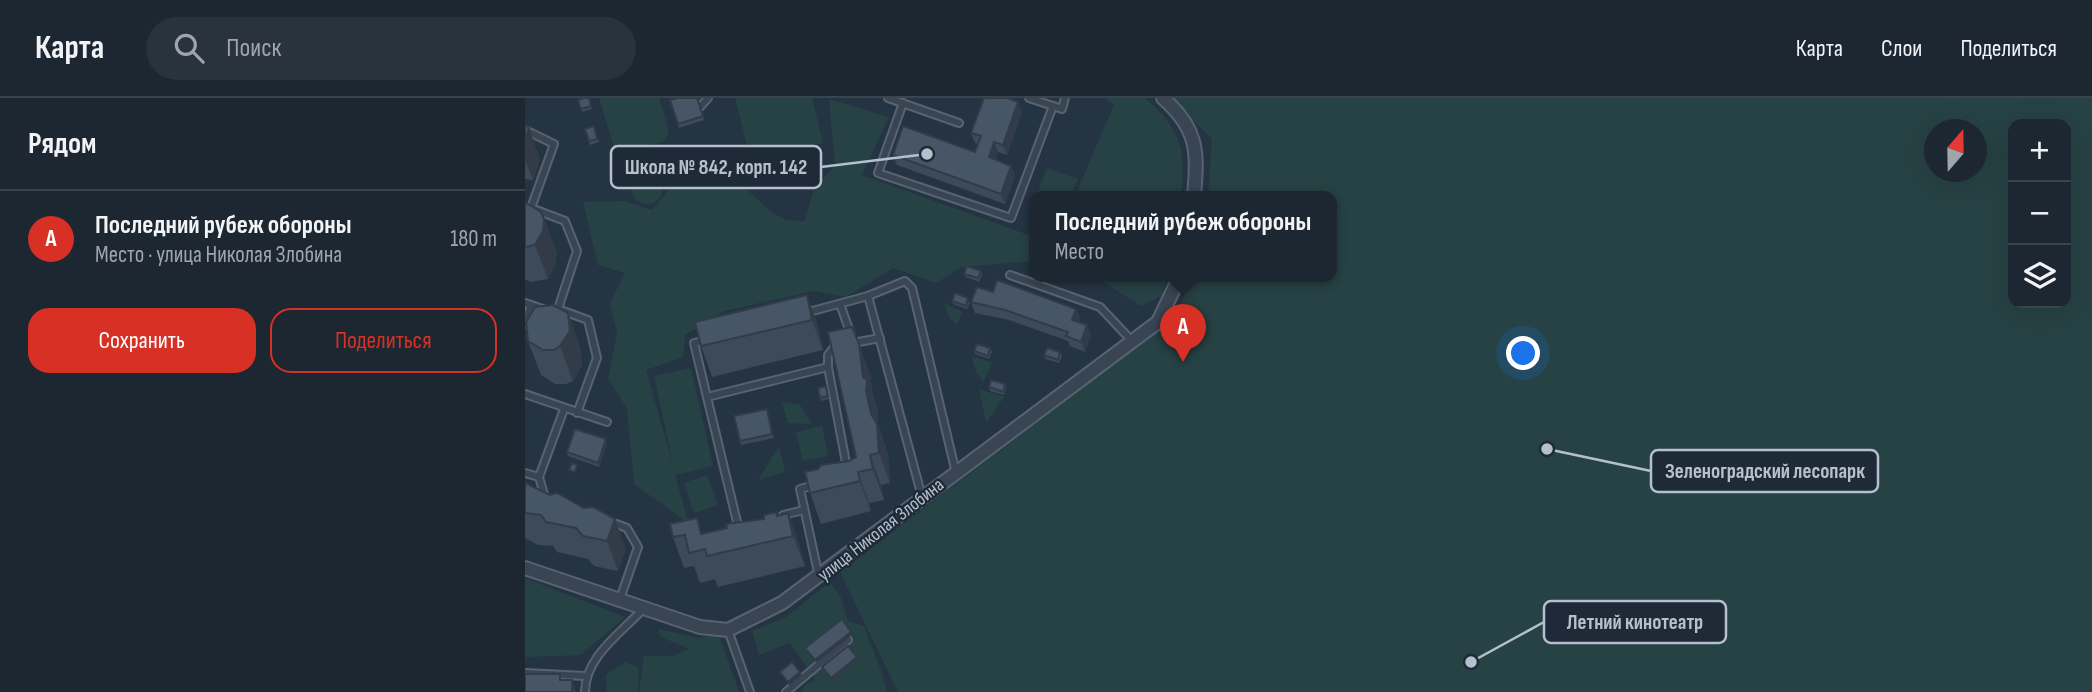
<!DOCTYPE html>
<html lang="ru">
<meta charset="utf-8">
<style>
:root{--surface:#1c2732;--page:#29333e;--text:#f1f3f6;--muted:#a0a5ac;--line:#3a444d;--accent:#d93025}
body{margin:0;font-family:"Sofia Sans Condensed",sans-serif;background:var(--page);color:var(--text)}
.controls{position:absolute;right:21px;top:21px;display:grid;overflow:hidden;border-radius:14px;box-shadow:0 7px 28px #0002}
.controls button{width:63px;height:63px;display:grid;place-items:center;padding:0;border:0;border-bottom:2px solid var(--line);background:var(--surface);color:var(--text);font:35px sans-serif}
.compass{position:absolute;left:1399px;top:21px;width:63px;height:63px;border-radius:50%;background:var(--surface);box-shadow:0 7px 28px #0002;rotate:20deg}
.you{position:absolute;left:999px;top:256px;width:24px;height:24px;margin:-18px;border:5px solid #fff;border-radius:50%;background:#1a73e8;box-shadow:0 0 0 10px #1a73e833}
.badge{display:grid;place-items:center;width:46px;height:46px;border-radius:50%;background:var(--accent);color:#fff;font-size:23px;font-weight:700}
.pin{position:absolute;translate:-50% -58px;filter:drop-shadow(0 2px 4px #0008)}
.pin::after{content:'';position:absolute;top:37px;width:24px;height:21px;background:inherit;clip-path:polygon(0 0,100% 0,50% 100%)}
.popup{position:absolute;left:504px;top:93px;width:308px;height:91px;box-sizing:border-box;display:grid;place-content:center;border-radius:14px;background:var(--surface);filter:drop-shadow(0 2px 5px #0005);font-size:23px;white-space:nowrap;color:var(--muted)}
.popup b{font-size:26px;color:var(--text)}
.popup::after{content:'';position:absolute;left:50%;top:100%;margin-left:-14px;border:14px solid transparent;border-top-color:var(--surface)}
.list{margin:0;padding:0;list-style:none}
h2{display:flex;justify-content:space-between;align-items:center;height:91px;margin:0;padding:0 28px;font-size:30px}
h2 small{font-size:23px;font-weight:400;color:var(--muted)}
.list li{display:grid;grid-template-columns:46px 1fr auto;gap:21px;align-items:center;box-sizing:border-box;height:98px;padding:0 28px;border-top:2px solid var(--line)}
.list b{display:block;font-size:26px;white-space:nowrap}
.list p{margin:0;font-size:23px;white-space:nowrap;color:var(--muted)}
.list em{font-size:23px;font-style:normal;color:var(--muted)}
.actions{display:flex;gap:14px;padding:21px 28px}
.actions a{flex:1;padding:16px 0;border:2px solid var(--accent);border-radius:21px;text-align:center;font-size:24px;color:var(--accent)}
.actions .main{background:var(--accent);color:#fff}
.icon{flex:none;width:38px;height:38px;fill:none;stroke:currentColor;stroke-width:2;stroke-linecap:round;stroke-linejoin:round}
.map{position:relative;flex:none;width:1567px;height:594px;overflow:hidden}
header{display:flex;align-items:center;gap:42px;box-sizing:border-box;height:98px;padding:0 35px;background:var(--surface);border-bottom:2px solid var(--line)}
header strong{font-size:33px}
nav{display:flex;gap:38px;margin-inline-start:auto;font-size:24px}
.search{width:490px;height:63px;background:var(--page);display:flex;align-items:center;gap:18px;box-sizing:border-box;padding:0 24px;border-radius:38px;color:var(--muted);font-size:26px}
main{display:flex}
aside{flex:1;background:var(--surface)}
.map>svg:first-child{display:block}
.green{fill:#274244;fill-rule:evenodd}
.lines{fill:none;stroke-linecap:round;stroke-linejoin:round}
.service-casing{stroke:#576370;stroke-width:10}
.minor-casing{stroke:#576370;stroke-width:16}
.service{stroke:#394553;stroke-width:6}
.minor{stroke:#394553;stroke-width:12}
.wall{fill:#3c4a59}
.shaded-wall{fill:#313c48}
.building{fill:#465667;stroke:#313c48;stroke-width:2}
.labels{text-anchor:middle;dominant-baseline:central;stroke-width:5;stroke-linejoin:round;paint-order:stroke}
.street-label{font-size:19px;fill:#b6c0cd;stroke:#1e2a38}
.leader{fill:none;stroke:#b6c0cd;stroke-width:2.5}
.callout-dot{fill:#b6c0cd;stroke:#1e2a38;stroke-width:2.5}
.callout{fill:#1e2a38;stroke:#b6c0cd;stroke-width:2.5}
.callout-label{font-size:21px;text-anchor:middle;font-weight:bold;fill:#b6c0cd}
</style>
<header>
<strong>Карта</strong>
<div class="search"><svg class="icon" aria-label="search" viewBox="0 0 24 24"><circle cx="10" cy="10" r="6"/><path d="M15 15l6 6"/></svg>Поиск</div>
<nav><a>Карта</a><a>Слои</a><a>Поделиться</a></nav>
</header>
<main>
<aside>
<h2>Рядом<small></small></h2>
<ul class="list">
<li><span class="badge">A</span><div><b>Последний рубеж обороны</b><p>Место · улица Николая Злобина</p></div><em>180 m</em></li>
</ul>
<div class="actions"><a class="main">Сохранить</a><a>Поделиться</a></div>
</aside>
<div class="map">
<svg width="1567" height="594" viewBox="0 0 1567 594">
<rect width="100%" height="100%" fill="#253443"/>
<g class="green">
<path d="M74,0H134L144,33L140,43L98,55L89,50Z"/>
<path d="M210,0H287L298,45L226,62Z"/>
<path d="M580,0H620C657,33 661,50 656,98H550L589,7Z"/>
<path d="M646,0H1567V594H373L315,474L650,220L667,178H807V98H683L687,41ZM1488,26H1541V205H1488ZM1409,32H1451V74H1409Z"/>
<path d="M304,1L364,19L337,77L509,139V163L437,169L411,185L368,170L321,199L289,193L199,213L160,237L158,259L121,272L148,367L129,278L166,270L188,368L150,377L164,426L109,386L102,310L83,281L92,235L85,205L100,175L73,167L58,104L99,103L127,112L143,93L135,64L187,55L208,68L219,89L247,115L262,122L280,123L289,90L310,68Z"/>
<path d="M522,70L553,81L546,98H511Z"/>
<circle cx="122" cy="90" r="16"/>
<path d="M569,178H643L637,197L616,208Z"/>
<path d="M419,205L438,214L432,227L424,219Z"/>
<path d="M447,258L467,265L459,283L451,275Z"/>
<path d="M454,291L479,299L461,325Z"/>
<path d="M257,304L275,307L287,326L263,325Z"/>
<path d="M297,328L303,358L278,363L271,334Z"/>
<path d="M254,348L260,374L233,382Z"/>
<path d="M182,377L193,407L169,415L159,385Z"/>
<path d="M0,480L100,519L56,557L0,559Z"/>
<path d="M305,484L316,500L323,523L339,528C347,551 357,570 362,594H279L277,590L290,581L265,545L234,557L227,533L261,519Z"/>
<path d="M133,531L173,540L194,537L214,594H114L119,558H148L164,551L136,539Z"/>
<path d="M100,564L114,570L113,594H82L81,577Z"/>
</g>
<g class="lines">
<g class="service-casing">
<g id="service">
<path d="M363,0L434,25"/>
<path d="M378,5L353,75L486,120L528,8L504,0"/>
<path d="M528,8L537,11L540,0"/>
<path d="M175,9L183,0"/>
<path d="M0,32L29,46L6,110L40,123L52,153L33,211L63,222L72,260L52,315"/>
<path d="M485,177L575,209L607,243"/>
<path d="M343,198L397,399"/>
<path d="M0,205L18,211"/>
<path d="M315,206L326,237"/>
<path d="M280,215L343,198L380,183L387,190L431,375"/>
<path d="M0,226L6,207"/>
<path d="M182,242L169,245L213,428"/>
<path d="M328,245L355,240"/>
<path d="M310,248L303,257V269L322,370"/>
<path d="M0,296L82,324"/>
<path d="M182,299L303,269"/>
<path d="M0,375L14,379L20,400"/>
<path d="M14,379L39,311"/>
<path d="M290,387L275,391L294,479"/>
<path d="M258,417L279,412"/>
<path d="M86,424L102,430L113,449L95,501"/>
<path d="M203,532L225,594"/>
<path d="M0,575L60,578"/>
<path d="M60,594C60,559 95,536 118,511"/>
<path d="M261,594L323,542"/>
</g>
</g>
<g class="minor-casing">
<g id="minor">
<path d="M638,0C673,31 673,53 669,98"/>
<path d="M0,470L175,529L203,532L257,505L633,224L655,178"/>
</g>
</g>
<use href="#service" class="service"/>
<use href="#minor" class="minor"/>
</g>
<g class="wall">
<path d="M64,0L67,11L57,14L53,2Z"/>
<path d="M172,0L179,22L154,30L145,2Z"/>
<path d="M497,14L482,57L473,54L470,62L486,68L490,78L480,106L372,67L368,57L450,54L453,46L450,45L446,35Z"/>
<path d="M0,27L15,61L8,82L0,81Z"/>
<path d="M69,28L74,44L65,47L60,31Z"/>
<path d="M0,106L19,121L32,155L30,167L23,181L5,184L0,181Z"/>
<path d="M456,173L457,176L454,184L441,179L439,176Z"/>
<path d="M282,197L293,228L298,252L187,279L176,248Z"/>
<path d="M427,203L445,204L442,211L428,206Z"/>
<path d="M446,204L551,211L555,221L554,224L562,227L566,237L560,254L545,248L543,243L484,222L450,215Z"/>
<path d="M43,215L55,249L57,267L48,283L41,286H30L16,277L3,243Z"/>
<path d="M465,250L467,254L464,261L450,256L449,253Z"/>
<path d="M535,254L537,258L534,265L520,261L519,257Z"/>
<path d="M345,276L348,298L353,312L352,323L363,356L365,385L356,387L359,402L344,405L346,413L296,426L285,395L331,359Z"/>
<path d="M480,286L481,290L479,297L465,293L464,289Z"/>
<path d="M301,288L304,301L296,303L293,290Z"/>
<path d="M242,311L249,340L216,347L215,343Z"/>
<path d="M82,345L74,369L43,358L42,354Z"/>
<path d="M0,385L101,451L93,473L69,468L63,461L32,454L28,448L13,447L0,440Z"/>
<path d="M263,415L274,446L280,468L193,489L190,481L175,485L169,468L159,470L148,439L145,426L178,435Z"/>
</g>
<g class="shaded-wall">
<path d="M493,4L497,14L482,57L478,47Z"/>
<path d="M4,30L15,61L8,82L0,62V42Z"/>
<path d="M469,44L473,54L467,70L464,59Z"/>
<path d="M486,68L490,78L480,106L476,96Z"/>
<path d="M19,121L32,155L30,167L23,181L10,147Z"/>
<path d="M282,197L293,228L298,252L287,222Z"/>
<path d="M551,211L555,221L551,232L547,222Z"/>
<path d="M43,215L55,249L57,267L48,283L35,248Z"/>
<path d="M562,227L566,237L560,254L556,244Z"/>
<path d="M334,246L345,276L348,298L353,312L352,323L363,356L365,385L354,355L338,279Z"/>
<path d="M81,341L82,345L74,369L73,365Z"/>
<path d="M345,357L356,387L359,402L348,371Z"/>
<path d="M333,374L344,405L346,413L335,383Z"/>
<path d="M263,415L274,446L280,468L268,438Z"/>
<path d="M90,421L101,451L93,473L82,443Z"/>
<path d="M326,534L327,537L291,565L290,562Z"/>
<path d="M332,559L333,562L307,584L306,580Z"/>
<path d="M275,574L277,577L264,588L263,584Z"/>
<path d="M47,582L51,592V594H47Z"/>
</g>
<g class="building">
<path d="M58,0H64L66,8L56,11L53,2Z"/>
<path d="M153,0H172L178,18L153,26L145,2Z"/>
<path d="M459,0H483L493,4L478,47L469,44L464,59L486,68L476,96L368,57L378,28L450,54L456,38L446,35Z"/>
<path d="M0,27L4,30L0,42Z"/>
<path d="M69,28L72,41L64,43L60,31Z"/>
<path d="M0,106H3L16,114L19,121L18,133L10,147L0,149Z"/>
<path d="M442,168L456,173L453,180L439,176Z"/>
<path d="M472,182L551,211L547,222L562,227L556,244L541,238L543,234L480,212L446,204L452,189L468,194Z"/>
<path d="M430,195L443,200L441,208L427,203Z"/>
<path d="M282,197L287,222L176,248L170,224Z"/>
<path d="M28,207L43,215L45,233L35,248L29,252H18L3,243L1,224L10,209Z"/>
<path d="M327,229L334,246L338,279L342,282L341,293L346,316L352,326L354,355L345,357L348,371L333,374L335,383L285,395L280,374L293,371L296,367L324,363L331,359L303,234Z"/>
<path d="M452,246L465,250L463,258L449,253Z"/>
<path d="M522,250L535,254L533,262L519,257Z"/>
<path d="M466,282L480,286L478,294L464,289Z"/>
<path d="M301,288L303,298L295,300L293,290Z"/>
<path d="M242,311L247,336L215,343L209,318Z"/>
<path d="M50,331L81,341L73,365L42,354Z"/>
<path d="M47,365L52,367L50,374L44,372Z"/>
<path d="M0,385L25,397L32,395L59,410L68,409L90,421L82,443L58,438L51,430L21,424L16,417L0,415Z"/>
<path d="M251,414L252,418L263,415L268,438L182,458L180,451L164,455L160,437L148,439L145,426L172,420L176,436L202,430L201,426L239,421V417Z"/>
<path d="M317,521L326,534L290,562L280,550Z"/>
<path d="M323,548L332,559L306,580L297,569Z"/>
<path d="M267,564L275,574L263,584L255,574Z"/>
<path d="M0,576H35V582H47V594H0Z"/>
</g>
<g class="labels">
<g class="street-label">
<text transform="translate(356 432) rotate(-38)">улица Николая Злобина</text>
</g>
</g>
<path class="leader" d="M402 56L296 69M1022 351L1126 373M946 564L1019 524"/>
<g class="callout-dot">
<circle cx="402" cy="56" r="7"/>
<circle cx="1022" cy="351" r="7"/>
<circle cx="946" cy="564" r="7"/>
</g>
<g class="callout">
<rect x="86" y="48" width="210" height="42" rx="7"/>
<rect x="1126" y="352" width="227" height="42" rx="7"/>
<rect x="1019" y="503" width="182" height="42" rx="7"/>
</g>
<g class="callout-label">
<text x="191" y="76">Школа № 842, корп. 142</text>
<text x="1240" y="380">Зеленоградский лесопарк</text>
<text x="1110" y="531">Летний кинотеатр</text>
</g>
</svg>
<div class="controls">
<button>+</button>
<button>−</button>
<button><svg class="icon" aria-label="layers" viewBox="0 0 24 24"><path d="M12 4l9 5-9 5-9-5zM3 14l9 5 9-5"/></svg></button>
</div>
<svg class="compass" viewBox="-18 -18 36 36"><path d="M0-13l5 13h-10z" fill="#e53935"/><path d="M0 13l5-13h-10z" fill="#a0a5ac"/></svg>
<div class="you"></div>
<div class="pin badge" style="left:658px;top:264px">A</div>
<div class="popup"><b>Последний рубеж обороны</b>Место</div>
</div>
</main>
